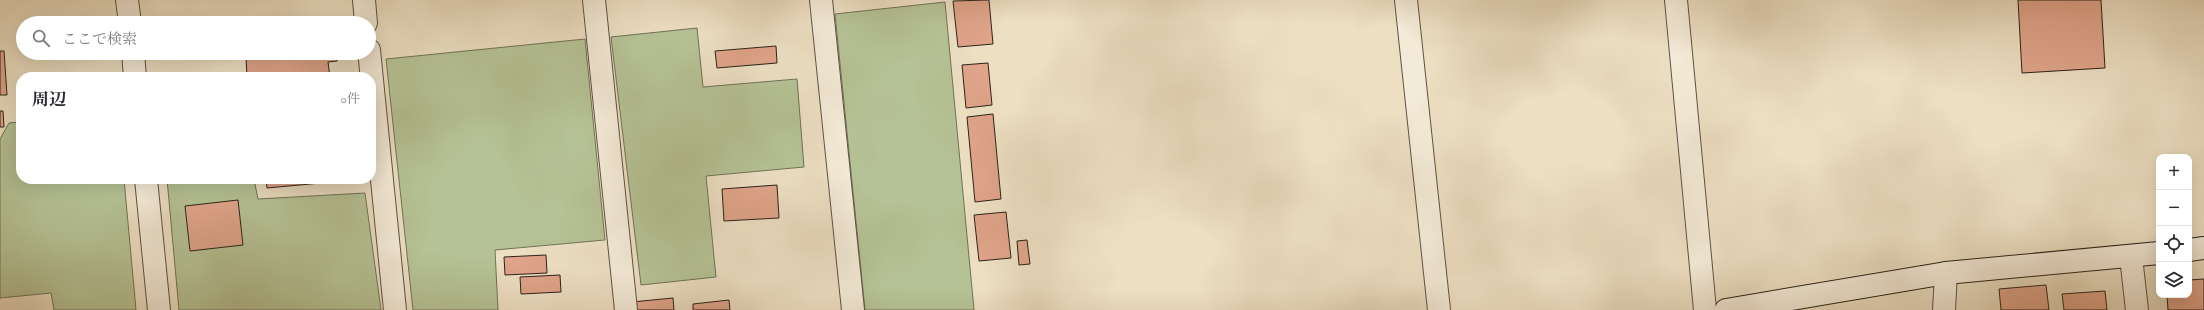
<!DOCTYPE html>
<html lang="ja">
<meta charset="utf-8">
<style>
:root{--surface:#fff;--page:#f2f2f3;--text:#2b2b33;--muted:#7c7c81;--line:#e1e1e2}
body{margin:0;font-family:"IM FELL English","Noto Serif JP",serif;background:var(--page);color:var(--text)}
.controls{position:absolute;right:12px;bottom:12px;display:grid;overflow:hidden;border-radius:8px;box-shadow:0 4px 16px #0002}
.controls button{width:36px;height:36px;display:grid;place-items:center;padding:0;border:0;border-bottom:1px solid var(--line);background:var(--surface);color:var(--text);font:20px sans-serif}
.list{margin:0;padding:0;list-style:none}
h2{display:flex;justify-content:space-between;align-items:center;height:52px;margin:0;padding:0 16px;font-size:17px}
h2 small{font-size:13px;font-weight:400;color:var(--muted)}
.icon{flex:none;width:22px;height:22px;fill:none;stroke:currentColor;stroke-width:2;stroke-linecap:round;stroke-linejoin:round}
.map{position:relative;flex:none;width:2204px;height:310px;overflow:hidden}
.search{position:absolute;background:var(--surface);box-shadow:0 4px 16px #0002;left:16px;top:16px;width:360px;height:44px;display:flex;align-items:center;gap:10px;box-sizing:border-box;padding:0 14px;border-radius:22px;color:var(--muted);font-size:15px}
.panel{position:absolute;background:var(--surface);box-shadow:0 4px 16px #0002;left:16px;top:72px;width:360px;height:112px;border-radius:16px}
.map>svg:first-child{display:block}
.green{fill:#b5c295;stroke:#707257}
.building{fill:#dfa48a;stroke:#2c2219}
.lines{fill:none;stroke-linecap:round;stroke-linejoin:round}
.street-casing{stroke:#5c5143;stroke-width:24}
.secondary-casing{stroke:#2c2219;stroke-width:24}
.street{stroke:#f3ead7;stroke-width:22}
.secondary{stroke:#f3ead7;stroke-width:22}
</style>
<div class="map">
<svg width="2204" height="310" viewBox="0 0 2204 310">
<rect width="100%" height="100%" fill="#ecdfc2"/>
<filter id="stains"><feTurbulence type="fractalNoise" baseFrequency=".005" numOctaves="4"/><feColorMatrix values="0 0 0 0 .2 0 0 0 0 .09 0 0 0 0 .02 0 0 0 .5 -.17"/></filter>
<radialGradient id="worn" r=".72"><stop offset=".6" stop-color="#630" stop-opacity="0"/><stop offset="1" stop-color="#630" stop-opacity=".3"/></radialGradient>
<g class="green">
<path d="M945,2L974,310H865L835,14Z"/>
<path d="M697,28L703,87L797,79L804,167L706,176L716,277L641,285L611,37Z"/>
<path d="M585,39L605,240L495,250L498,310H413L386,59Z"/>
<path d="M21,122V179H124L136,310H54L51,293L0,298V139L9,123Z"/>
<path d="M167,179H254L258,199L365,193L381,310H179Z"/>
</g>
<g class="building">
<path d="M989,0L993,44L958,47L953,1Z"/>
<path d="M2018,0H2101L2105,68L2022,73Z"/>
<path d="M776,46L777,63L717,68L715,51Z"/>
<path d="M0,51H4L7,95H0Z"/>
<path d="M205,53H230L205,56Z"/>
<path d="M249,53H336L337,61L328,62L330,77H247L246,57L249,56Z"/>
<path d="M988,63L992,105L966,108L962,65Z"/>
<path d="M0,111H3L4,127H0Z"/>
<path d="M993,114L1001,199L975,202L967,117Z"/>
<path d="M266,179H353V180L267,188Z"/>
<path d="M777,185L779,218L724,221L722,189Z"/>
<path d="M238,200L243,245L190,251L185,206Z"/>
<path d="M1006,212L1011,258L979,261L974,215Z"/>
<path d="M1027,240L1030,264L1019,265L1017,241Z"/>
<path d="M546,255L547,273L505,275L504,257Z"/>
<path d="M560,275L561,292L521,294L520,277Z"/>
<path d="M2204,279V310H2168L2167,295H2189V280Z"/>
<path d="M2046,285L2049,310H2001L1999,289Z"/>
<path d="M2105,291L2107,310H2064L2062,294Z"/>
<path d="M673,298L674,310H633L632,302Z"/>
<path d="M729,300L730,310H693V304Z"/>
</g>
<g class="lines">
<g class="street-casing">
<g id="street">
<path d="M127,0L130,23"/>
<path d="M364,0L366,23"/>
<path d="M594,0L626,310"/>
<path d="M821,0L853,310"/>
<path d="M1406,0L1439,310"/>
<path d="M1676,0L1705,310"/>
<path d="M369,50L395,310"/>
<path d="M133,53L135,77"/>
<path d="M146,179L159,310"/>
<path d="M2131,257L2137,310"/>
<path d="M1944,310L1946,273"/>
</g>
</g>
<g class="secondary-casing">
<g id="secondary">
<path d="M2189,250L2204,248"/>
<path d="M1726,310L1946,273L2159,253"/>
</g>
</g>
<use href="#street" class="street"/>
<use href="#secondary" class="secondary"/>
</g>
<rect width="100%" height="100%" filter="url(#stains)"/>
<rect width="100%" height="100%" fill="url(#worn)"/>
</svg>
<div class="controls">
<button>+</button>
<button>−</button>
<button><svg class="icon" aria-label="locate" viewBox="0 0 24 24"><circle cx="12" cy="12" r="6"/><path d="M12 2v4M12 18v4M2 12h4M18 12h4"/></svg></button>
<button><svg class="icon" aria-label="layers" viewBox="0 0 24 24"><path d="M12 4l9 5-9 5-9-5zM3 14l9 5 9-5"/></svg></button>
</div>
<div class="search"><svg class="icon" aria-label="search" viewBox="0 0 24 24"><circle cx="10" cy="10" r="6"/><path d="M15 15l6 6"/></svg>ここで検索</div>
<section class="panel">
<h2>周辺<small>0件</small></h2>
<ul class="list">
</ul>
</section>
</div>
